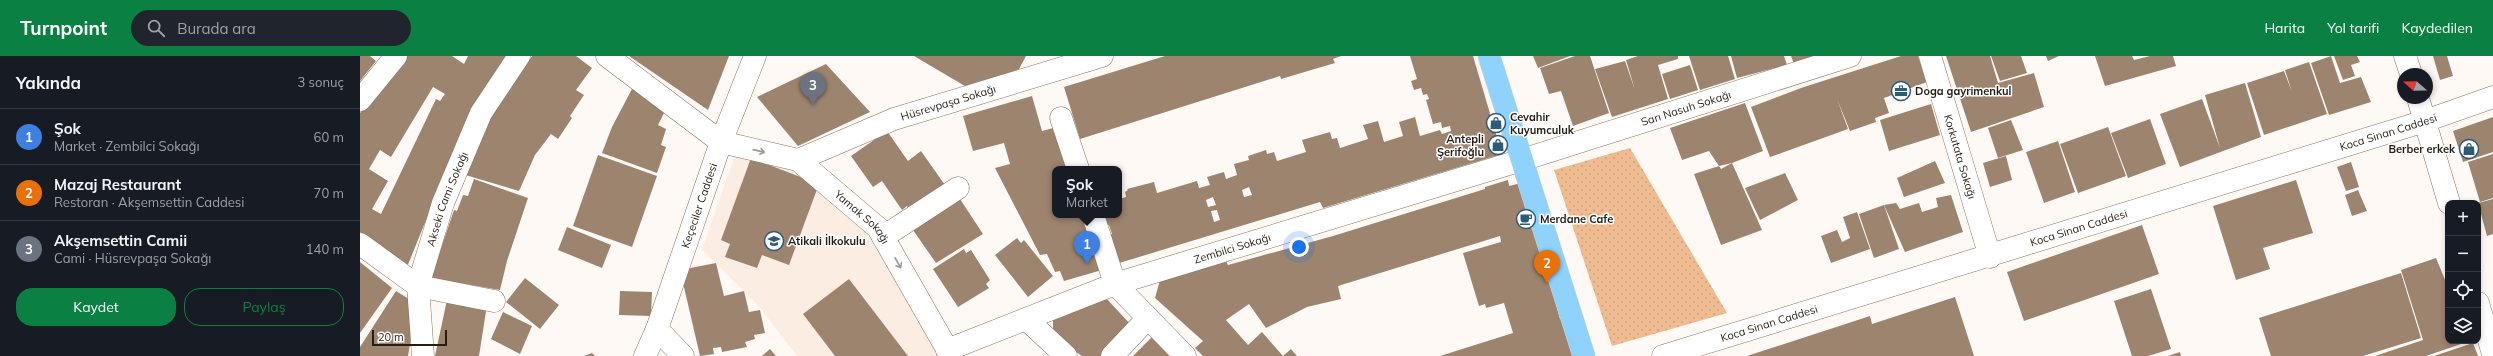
<!DOCTYPE html>
<html lang="tr">
<meta charset="utf-8">
<style>
:root{--surface:#171b24;--page:#20242c;--text:#f1f3f6;--muted:#9ea1a6;--line:#363941;--accent:#0b8043}
body{margin:0;font-family:Mulish,sans-serif;background:var(--page);color:var(--text)}
.controls{position:absolute;right:12px;bottom:12px;display:grid;overflow:hidden;border-radius:8px;box-shadow:0 2px 6px #0003}
.controls button{width:36px;height:36px;display:grid;place-items:center;padding:0;border:0;border-bottom:1px solid var(--line);background:var(--surface);color:var(--text);font:20px sans-serif}
.compass{position:absolute;left:2037px;top:12px;width:36px;height:36px;border-radius:50%;background:var(--surface);box-shadow:0 2px 6px #0003;rotate:290deg}
.scale{position:absolute;left:12px;bottom:10px;width:75px;box-sizing:border-box;padding-left:4px;border:2px solid #261d14;border-top:0;font-size:11px;line-height:14px;white-space:nowrap;color:#261d14;-webkit-text-stroke:3px #fff;paint-order:stroke}
.you{position:absolute;left:939px;top:191px;width:14px;height:14px;margin:-10px;border:3px solid #fff;border-radius:50%;background:#1a73e8;box-shadow:0 0 0 6px #1a73e833}
.badge{display:grid;place-items:center;width:26px;height:26px;border-radius:50%;background:var(--accent);color:#fff;font-size:13px;font-weight:700}
.pin{position:absolute;translate:-50% -33px;filter:drop-shadow(0 1px 2px #0008)}
.pin::after{content:'';position:absolute;top:21px;width:14px;height:12px;background:inherit;clip-path:polygon(0 0,100% 0,50% 100%)}
.popup{position:absolute;left:692px;top:110px;width:70px;height:52px;box-sizing:border-box;display:grid;place-content:center;border-radius:8px;background:var(--surface);filter:drop-shadow(0 1px 3px #0005);font-size:13px;white-space:nowrap;color:var(--muted)}
.popup b{font-size:15px;color:var(--text)}
.popup::after{content:'';position:absolute;left:50%;top:100%;margin-left:-8px;border:8px solid transparent;border-top-color:var(--surface)}
.list{margin:0;padding:0;list-style:none}
h2{display:flex;justify-content:space-between;align-items:center;height:52px;margin:0;padding:0 16px;font-size:17px}
h2 small{font-size:13px;font-weight:400;color:var(--muted)}
.list li{display:grid;grid-template-columns:26px 1fr auto;gap:12px;align-items:center;box-sizing:border-box;height:56px;padding:0 16px;border-top:1px solid var(--line)}
.list b{display:block;font-size:15px;white-space:nowrap}
.list p{margin:0;font-size:13px;white-space:nowrap;color:var(--muted)}
.list em{font-size:13px;font-style:normal;color:var(--muted)}
.actions{display:flex;gap:8px;padding:12px 16px}
.actions a{flex:1;padding:9px 0;border:1px solid var(--accent);border-radius:16px;text-align:center;font-size:14px;color:var(--accent)}
.actions .main{background:var(--accent);color:#fff}
.icon{flex:none;width:22px;height:22px;fill:none;stroke:currentColor;stroke-width:2;stroke-linecap:round;stroke-linejoin:round}
.map{position:relative;flex:none;width:2133px;height:300px;overflow:hidden}
header{display:flex;align-items:center;gap:24px;box-sizing:border-box;height:56px;padding:0 20px;background:var(--accent);color:#fff}
header strong{font-size:19px}
nav{display:flex;gap:22px;margin-inline-start:auto;font-size:14px}
.search{width:280px;height:36px;background:var(--page);display:flex;align-items:center;gap:10px;box-sizing:border-box;padding:0 14px;border-radius:22px;color:var(--muted);font-size:15px}
main{display:flex}
aside{flex:1;background:var(--surface)}
.map>svg:first-child{display:block}
.built{fill:#fbede2}
.park{fill:url(#park-dots)}
.building{fill:#9c846f;fill-rule:evenodd}
.lines{fill:none;stroke-linecap:round;stroke-linejoin:round}
.minor-casing{stroke:#8b735e;stroke-width:23}
.major-casing{stroke:#d8d6d5;stroke-width:23}
.minor{stroke:#fff;stroke-width:22}
.major{stroke:#8fd2fc;stroke-width:22}
.oneway{stroke:#9d9995}
.labels{text-anchor:middle;dominant-baseline:central;stroke-width:3;stroke-linejoin:round;paint-order:stroke}
.poi-label{font-size:11px;font-weight:bold;fill:#261d14;stroke:#fff;text-anchor:start}
.street-label{font-size:11px;fill:#261d14;stroke:#fff}
</style>
<header>
<strong>Turnpoint</strong>
<div class="search"><svg class="icon" aria-label="search" viewBox="0 0 24 24"><circle cx="10" cy="10" r="6"/><path d="M15 15l6 6"/></svg>Burada ara</div>
<nav><a>Harita</a><a>Yol tarifi</a><a>Kaydedilen</a></nav>
</header>
<main>
<aside>
<h2>Yakında<small>3 sonuç</small></h2>
<ul class="list">
<li><span class="badge" style="background:#3f7fe0">1</span><div><b>Şok</b><p>Market · Zembilci Sokağı</p></div><em>60 m</em></li>
<li><span class="badge" style="background:#e8710a">2</span><div><b>Mazaj Restaurant</b><p>Restoran · Akşemsettin Caddesi</p></div><em>70 m</em></li>
<li><span class="badge" style="background:#6b7280">3</span><div><b>Akşemsettin Camii</b><p>Cami · Hüsrevpaşa Sokağı</p></div><em>140 m</em></li>
</ul>
<div class="actions"><a class="main">Kaydet</a><a>Paylaş</a></div>
</aside>
<div class="map">
<svg width="2133" height="300" viewBox="0 0 2133 300">
<defs>
<pattern id="park-dots" width="8" height="8" patternUnits="userSpaceOnUse"><rect width="8" height="8" fill="#efbc91"/><path d="M2 2h.1M6 6h.1" fill="none" stroke="#cda17c" stroke-width="1.8" stroke-linecap="round"/></pattern>
</defs>
<rect width="100%" height="100%" fill="#fff9f5"/>
<path class="built" d="M375,99L438,110L513,173L598,300H437L397,248L342,194Z"/>
<path class="park" d="M1270,92L1367,257L1252,290L1194,114Z"/>
<g class="building">
<path d="M0,0H10L16,5L0,25Z"/>
<path d="M46,0H92L104,8L108,0H149L107,63L47,211L0,176V57ZM73,31L85,38L80,45L76,43L21,158L12,153L28,125L9,113L20,94L31,101Z"/>
<path d="M172,0H216L232,12L216,34L224,39L210,60L212,62L198,83L191,78L175,99L159,135L102,118L120,76Z"/>
<path d="M269,0H369L348,54Z"/>
<path d="M554,0H666L659,13L610,33Z"/>
<path d="M805,0H981L973,3L975,7L921,23L920,20L720,83L704,31Z"/>
<path d="M1050,0H1113L1142,98L963,152L960,146L756,208L748,180L752,178L749,169L741,172L737,159H759V143L766,141L765,136L768,134L767,133L794,126L797,137L837,125L839,132L850,129L847,121L864,116L866,123L877,119L874,108L889,104L888,100L906,94L907,98L914,96L917,105L946,96L942,84L970,76L972,83L977,82L980,92L1008,83L1003,69L1018,65L1024,86L1043,80L1039,66L1055,61L1060,80L1080,74L1082,78L1091,75L1090,70L1082,72L1081,66L1073,68L1066,44L1069,43L1067,38L1063,39L1061,32L1054,34L1051,25L1057,23ZM889,131L892,139L884,141L882,134ZM853,141L856,149L848,151L846,144ZM857,154L860,164L854,166L851,155Z"/>
<path d="M1173,0H1210L1178,12Z"/>
<path d="M1215,0H1230L1249,57L1213,70L1201,35L1189,38L1180,12Z"/>
<path d="M1278,0H1318V3L1298,9L1308,43L1252,61L1235,13L1265,5L1275,34L1266,4Z"/>
<path d="M1329,0H1368L1375,23L1340,34Z"/>
<path d="M1371,0H1424L1427,9L1377,22Z"/>
<path d="M1431,0H1455L1434,8Z"/>
<path d="M1541,0H1558L1567,26L1524,42L1529,57L1515,62L1516,66L1490,75L1477,43L1488,73L1410,101L1391,51L1441,32Z"/>
<path d="M1586,0H1630L1638,27L1674,17L1684,51L1611,76Z"/>
<path d="M1631,0H1661L1667,17L1640,25Z"/>
<path d="M1686,0H1699L1688,5Z"/>
<path d="M1735,0H1772L1774,4L1790,0H1813L1816,10L1745,30Z"/>
<path d="M1971,0L1980,27L2001,21L2011,46L1969,59L1951,7Z"/>
<path d="M1974,0H1997L2000,6L1991,9L1995,20L1983,24Z"/>
<path d="M2073,0H2087L2093,20L2080,24Z"/>
<path d="M1949,6L1967,58L1904,79L1887,27L1924,15L1932,36L1925,14Z"/>
<path d="M466,8L510,56L438,90L397,41Z"/>
<path d="M1330,9L1338,34L1310,43L1302,18Z"/>
<path d="M1885,27L1901,81L1820,111L1800,58L1842,43L1860,92L1845,39Z"/>
<path d="M273,31L308,49L298,69L306,73L301,89L306,91L297,117L242,97L252,71Z"/>
<path d="M672,40L682,75L697,71L710,113H695V159H725L742,214L704,225L700,215L695,216L687,198L680,199L635,112L650,108L644,87L613,95L603,60Z"/>
<path d="M1385,47L1403,95L1372,107L1402,174L1361,189L1334,118L1359,110L1361,113L1372,107L1359,110L1349,95L1322,104L1310,72Z"/>
<path d="M1571,48L1580,79L1529,95L1520,64Z"/>
<path d="M2133,61V96L2103,106L2093,75Z"/>
<path d="M1790,63L1806,108L1768,122L1751,77Z"/>
<path d="M1651,64L1663,94L1638,102L1628,72Z"/>
<path d="M1748,71L1766,120L1718,137L1700,88Z"/>
<path d="M527,75L548,105L561,95L587,132L552,157L547,150L542,154L522,125L513,131L491,100Z"/>
<path d="M1698,85L1715,136L1684,147L1666,96Z"/>
<path d="M2133,98V142L2120,146L2108,106Z"/>
<path d="M238,99L297,120L272,191L213,170Z"/>
<path d="M1646,100L1652,124L1630,131L1623,107Z"/>
<path d="M391,102L459,128L429,209L402,199L397,212L365,201L370,188L361,184Z"/>
<path d="M1575,105L1585,127L1544,141L1537,122Z"/>
<path d="M1991,106L1999,131L1986,135L1977,111Z"/>
<path d="M1425,117L1438,144L1400,164L1385,132Z"/>
<path d="M114,123L168,142L147,205L140,234L71,222L94,154L97,155L103,139L108,140Z"/>
<path d="M1148,124L1149,130L1165,126L1200,263L1207,261L1219,300H1080L1153,277L1144,247L1126,252L1125,248L1119,250L1103,197L1141,186L1140,180L978,230L981,243L947,251L906,272L889,248L866,264L888,289L902,276L923,300L931,293L937,300H843L835,292L843,285L795,242L800,224L866,205L868,209L973,180L1125,133V131Z"/>
<path d="M1936,124L1953,177L1903,192L1910,213L1876,224L1853,150Z"/>
<path d="M1998,134L2007,155L1992,160L1985,139Z"/>
<path d="M1591,139L1603,176L1545,196L1524,149L1536,147L1540,153L1559,147L1562,156L1578,151L1576,142Z"/>
<path d="M600,143L623,178L576,207L553,174Z"/>
<path d="M2133,143V178L2127,180L2118,147Z"/>
<path d="M1524,149L1539,193L1514,202L1499,158Z"/>
<path d="M1497,156L1510,193L1471,207L1461,180L1477,174L1482,186L1490,182L1483,161Z"/>
<path d="M1782,169L1799,218L1664,265L1647,216Z"/>
<path d="M207,171L251,189L242,212L198,194Z"/>
<path d="M657,182L661,187L664,184L693,220L668,241L635,199Z"/>
<path d="M604,193L606,197L611,194L630,224L626,228L629,232L598,251L573,213Z"/>
<path d="M2076,202L2088,231V285H2110L2066,300H2015L2063,284L2041,214Z"/>
<path d="M0,206L32,232L0,277Z"/>
<path d="M356,207L364,240L384,235L389,256L400,254L405,277L394,279L395,283L385,286L387,291L362,296L361,291L353,292L354,298L340,300L320,214Z"/>
<path d="M2041,217L2061,282L2003,300H1911L1899,262Z"/>
<path d="M165,222L199,249L180,273L146,246Z"/>
<path d="M489,223L548,300H475L443,258Z"/>
<path d="M1791,233L1811,293L1788,300H1772L1754,245Z"/>
<path d="M36,235L57,248L48,300H0V291Z"/>
<path d="M260,235L292,236L291,260L259,259Z"/>
<path d="M745,241L772,270L741,300H722L693,280V262Z"/>
<path d="M1595,241L1614,300H1387L1510,260L1512,268Z"/>
<path d="M87,244L127,249L119,300H75Z"/>
<path d="M143,256L172,270L160,298L131,283Z"/>
<path d="M792,281L811,300H773Z"/>
<path d="M2113,287L2118,300H2074Z"/>
<path d="M410,293L416,300H402Z"/>
<path d="M1820,296L1821,300H1808Z"/>
<path d="M232,297L235,300H224Z"/>
</g>
<g class="lines">
<g class="minor-casing">
<g id="minor">
<path id="s1" d="M247,0L361,86L438,104L518,172L591,300"/>
<path id="s2" d="M1570,0L1630,201"/>
<path d="M2045,0L2051,18"/>
<path d="M2058,42L2089,147"/>
<path d="M0,44L36,0"/>
<path d="M701,62L718,113"/>
<path id="s3" d="M438,104L534,63L742,0"/>
<path d="M733,159L755,228L825,300"/>
<path d="M523,181L598,132"/>
<path d="M0,188L58,230L134,245"/>
<path d="M2118,247L2133,298"/>
<path d="M666,263L706,300"/>
<path d="M297,273L323,300"/>
<path id="s4" d="M587,294L755,228L1162,104L1490,0"/>
<path id="s5" d="M63,300L58,230L83,147L121,57L159,0"/>
<path id="s6" d="M285,300L297,273L361,86L395,0"/>
<path d="M752,300L788,262"/>
<path id="s7" d="M1303,300L2065,65L2133,41"/>
</g>
</g>
<g class="major-casing">
<path id="major" d="M1129,0L1224,300"/>
</g>
<use href="#minor" class="minor"/>
<use href="#major" class="major"/>
</g>
<defs><path id="oneway-shaft" d="M-6 0H5M1.5-3L5.5 0L1.5 3" fill="none" stroke-width="1.6" stroke-linecap="round" stroke-linejoin="round"/></defs>
<g class="oneway">
<use href="#oneway-shaft" transform="translate(399 95) rotate(13)"/>
<use href="#oneway-shaft" transform="translate(538 207) rotate(61)"/>
</g>
<defs>
<g id="office-ring" transform="scale(1)"><circle r="9.5" fill="#fff" stroke="#2c5a79" stroke-width="1.5"/><path d="M-6-3h4V-5.5h4V-3h4V5H-6ZM-1-4.5V-3h2v-1.5ZM-6 0V1H6V0Z" fill="#2c5a79"/></g>
<g id="shop-ring" transform="scale(1)"><circle r="9.5" fill="#fff" stroke="#2c5a79" stroke-width="1.5"/><path d="M-5-2.5h2.3a2.7 3.5 0 0 1 5.4 0H5L5.5 6h-11ZM-1.5-2.5h3a1.5 2.3 0 0 0-3 0Z" fill="#2c5a79"/></g>
<g id="cafe-ring" transform="scale(1)"><circle r="9.5" fill="#fff" stroke="#2c5a79" stroke-width="1.5"/><path d="M-5.5-4.5H6V0H3Q3 3.5 0 3.5H-2.5Q-5.5 3.5-5.5 0ZM3-3.2v2h1.7v-2ZM-6 4.5H4V6H-6Z" fill="#2c5a79"/></g>
<g id="school-ring" transform="scale(1)"><circle r="9.5" fill="#fff" stroke="#2c5a79" stroke-width="1.5"/><path d="M0-5L7-2L0 1L-7-2ZM-4 1L0 2.5L4 1V4Q0 6-4 4Z" fill="#2c5a79"/></g>
</defs>
<g fill-rule="evenodd">
<use href="#office-ring" x="1541" y="35"/>
<use href="#shop-ring" x="1136" y="67"/>
<use href="#shop-ring" x="1138" y="89"/>
<use href="#shop-ring" x="2109" y="93"/>
<use href="#cafe-ring" x="1166" y="163"/>
<use href="#school-ring" x="414" y="185"/>
</g>
<g class="labels">
<g class="poi-label">
<text x="1555" y="35">Doga gayrimenkul</text>
<text x="1150" y="61">Cevahir<tspan x="1150" dy="13">Kuyumculuk</tspan></text>
<text x="1124" y="83" text-anchor="end">Antepli<tspan x="1124" dy="13">Şerifoğlu</tspan></text>
<text x="2095" y="93" text-anchor="end">Berber erkek</text>
<text x="1180" y="163">Merdane Cafe</text>
<text x="428" y="185">Atikali İlkokulu</text>
</g>
<g class="street-label">
<text stroke="none"><textPath href="#s3" startOffset="161">Hüsrevpaşa Sokağı</textPath></text>
<text stroke="none"><textPath href="#s4" startOffset="778">Sarı Nasuh Sokağı</textPath></text>
<text stroke="none"><textPath href="#s7" startOffset="759">Koca Sinan Caddesi</textPath></text>
<text stroke="none"><textPath href="#s2" startOffset="105">Korkutata Sokağı</textPath></text>
<text stroke="none"><textPath href="#s5" startOffset="162">Akseki Cami Sokağı</textPath></text>
<text stroke="none"><textPath href="#s6" startOffset="160">Keçeciler Caddesi</textPath></text>
<text stroke="none"><textPath href="#s1" startOffset="308">Yamak Sokağı</textPath></text>
<text stroke="none"><textPath href="#s7" startOffset="435">Koca Sinan Caddesi</textPath></text>
<text stroke="none"><textPath href="#s4" startOffset="303">Zembilci Sokağı</textPath></text>
<text stroke="none"><textPath href="#s7" startOffset="111">Koca Sinan Caddesi</textPath></text>
</g>
</g>
</svg>
<div class="controls">
<button>+</button>
<button>−</button>
<button><svg class="icon" aria-label="locate" viewBox="0 0 24 24"><circle cx="12" cy="12" r="6"/><path d="M12 2v4M12 18v4M2 12h4M18 12h4"/></svg></button>
<button><svg class="icon" aria-label="layers" viewBox="0 0 24 24"><path d="M12 4l9 5-9 5-9-5zM3 14l9 5 9-5"/></svg></button>
</div>
<svg class="compass" viewBox="-18 -18 36 36"><path d="M0-13l5 13h-10z" fill="#e53935"/><path d="M0 13l5-13h-10z" fill="#9ea1a6"/></svg>
<div class="scale">20 m</div>
<div class="you"></div>
<div class="pin badge" style="left:727px;top:208px;background:#3f7fe0">1</div>
<div class="popup"><b>Şok</b>Market</div>
<div class="pin badge" style="left:1187px;top:227px;background:#e8710a">2</div>
<div class="pin badge" style="left:453px;top:49px;background:#6b7280">3</div>
</div>
</main>
